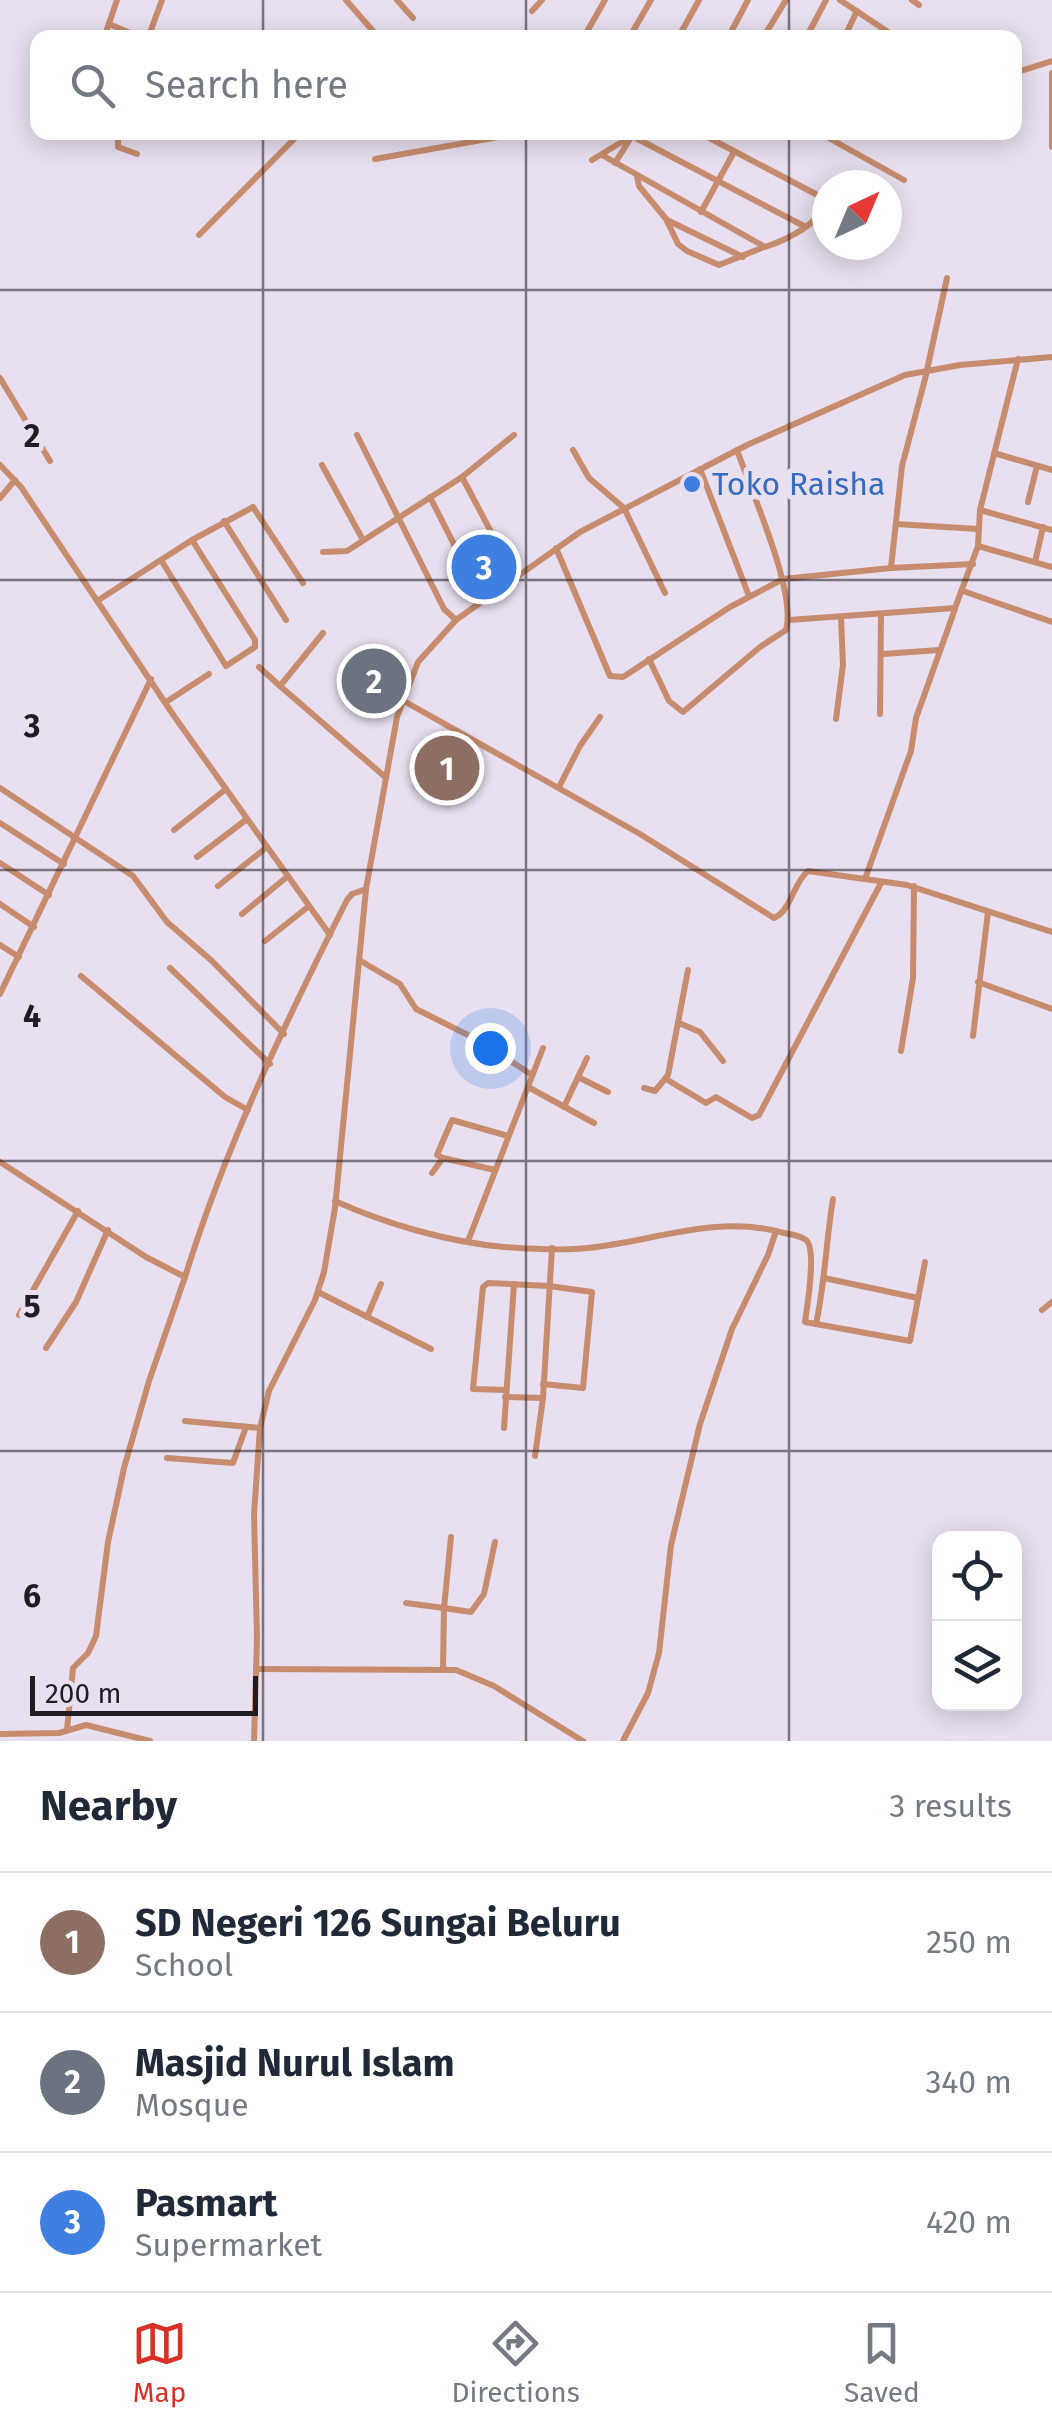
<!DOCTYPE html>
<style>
:root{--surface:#fff;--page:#f6f6f7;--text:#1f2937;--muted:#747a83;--line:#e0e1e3;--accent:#d93025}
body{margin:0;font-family:"Fira Sans",sans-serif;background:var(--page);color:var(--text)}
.controls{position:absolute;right:30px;bottom:30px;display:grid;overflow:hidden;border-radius:20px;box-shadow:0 5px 25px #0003}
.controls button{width:90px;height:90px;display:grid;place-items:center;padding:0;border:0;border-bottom:2px solid var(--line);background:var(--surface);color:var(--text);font:50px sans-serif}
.compass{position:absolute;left:812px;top:170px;width:90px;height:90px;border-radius:50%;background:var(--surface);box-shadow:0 5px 25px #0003;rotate:44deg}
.scale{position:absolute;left:30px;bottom:25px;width:228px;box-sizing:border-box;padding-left:10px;border:5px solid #1f1c22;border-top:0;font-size:28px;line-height:35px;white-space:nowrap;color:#1f1c22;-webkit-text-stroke:8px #e8dff0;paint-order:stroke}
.you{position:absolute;left:490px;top:1048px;width:35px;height:35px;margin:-25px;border:8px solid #fff;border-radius:50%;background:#1a73e8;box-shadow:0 0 0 15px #1a73e833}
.badge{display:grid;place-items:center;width:65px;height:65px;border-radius:50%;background:var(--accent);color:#fff;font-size:32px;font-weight:700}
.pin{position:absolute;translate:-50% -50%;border:5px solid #fff;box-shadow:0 2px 10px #0006}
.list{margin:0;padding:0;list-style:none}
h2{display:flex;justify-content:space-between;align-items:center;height:130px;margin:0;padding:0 40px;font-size:42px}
h2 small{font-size:32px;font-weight:400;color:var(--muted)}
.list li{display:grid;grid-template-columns:65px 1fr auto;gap:30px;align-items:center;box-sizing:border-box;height:140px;padding:0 40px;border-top:2px solid var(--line)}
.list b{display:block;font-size:38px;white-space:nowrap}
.list p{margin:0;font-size:32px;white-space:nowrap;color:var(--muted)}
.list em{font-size:32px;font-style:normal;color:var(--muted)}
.icon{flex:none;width:55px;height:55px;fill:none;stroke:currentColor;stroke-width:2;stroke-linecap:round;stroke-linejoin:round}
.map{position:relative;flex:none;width:1052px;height:1741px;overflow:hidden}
.search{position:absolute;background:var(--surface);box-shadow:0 5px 25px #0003;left:30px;right:30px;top:30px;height:110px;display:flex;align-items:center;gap:25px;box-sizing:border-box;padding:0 35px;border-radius:20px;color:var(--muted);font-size:38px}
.sheet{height:550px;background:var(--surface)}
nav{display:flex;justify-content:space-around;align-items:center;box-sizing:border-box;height:140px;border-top:2px solid var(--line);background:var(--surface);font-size:28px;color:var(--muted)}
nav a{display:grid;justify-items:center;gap:5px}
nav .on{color:var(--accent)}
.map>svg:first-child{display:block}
.built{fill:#dfd2e9}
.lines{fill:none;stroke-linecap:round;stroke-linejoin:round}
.street{stroke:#c78c6d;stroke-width:6}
.grid{fill:none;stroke:#1f1c22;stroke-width:2.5;stroke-opacity:0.55}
.shop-dot{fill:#3f7fe0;stroke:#e8dff0;stroke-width:4}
.labels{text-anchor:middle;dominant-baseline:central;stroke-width:10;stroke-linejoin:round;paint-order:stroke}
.shop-label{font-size:32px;fill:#366cbe;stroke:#e8dff0;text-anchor:start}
.grid-label{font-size:32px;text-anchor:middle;font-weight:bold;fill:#1f1c22;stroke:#e8dff0;stroke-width:10;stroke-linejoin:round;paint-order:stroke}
</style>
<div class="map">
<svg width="1052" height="1741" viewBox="0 0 1052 1741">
<rect width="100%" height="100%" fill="#e8dff0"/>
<path class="built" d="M444,727L485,749L449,810L409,788Z"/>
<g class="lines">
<g class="street">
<path d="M346,0L379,38"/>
<path d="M397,0L413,18"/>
<path d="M840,0L897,38"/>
<path d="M912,0L919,5"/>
<path d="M532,11L542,0"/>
<path d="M109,24L142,38"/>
<path d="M104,38L117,0"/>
<path d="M148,38L162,0"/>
<path d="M589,38L585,35L605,0"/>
<path d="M629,38L651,0"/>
<path d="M678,38L699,0"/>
<path d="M734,38L732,30L748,0"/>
<path d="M763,38L786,0"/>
<path d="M806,38L826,0"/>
<path d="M844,38L857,11"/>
<path d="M1014,73L1052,61"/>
<path d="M1052,73V147"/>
<path d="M118,132V147L137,154"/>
<path d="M698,132L827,200"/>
<path d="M818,132L904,180"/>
<path d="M913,132L924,137L948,132"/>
<path d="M572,136L574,132"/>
<path d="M602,155L765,247C789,239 812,227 827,206"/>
<path d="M375,159L527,132"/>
<path d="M592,160L630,137"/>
<path d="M615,163L632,136L804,226"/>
<path d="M637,176L639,186L666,219L678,244L687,251L719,265L764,247"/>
<path d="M701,212L734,152"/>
<path d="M667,220L743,257"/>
<path d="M199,235L301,132"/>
<path d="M0,378L50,461"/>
<path d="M357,435L444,609L456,620"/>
<path d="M573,450L589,478L624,508L665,593"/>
<path d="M994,453L1052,470"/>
<path d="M0,465L21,487L174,716L330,935"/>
<path d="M322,465L363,540"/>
<path d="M700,469L749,596"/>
<path d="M462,477L516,579"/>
<path d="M430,497L468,572L489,596"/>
<path d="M0,498L15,480"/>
<path d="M1028,502L1037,466"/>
<path d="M980,510L1052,530"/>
<path d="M224,521L286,620"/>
<path d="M896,524L978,529"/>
<path d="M192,540L253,507L303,583"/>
<path d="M978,546L1052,567"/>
<path d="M556,548L610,676L623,677L730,607L783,579L891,568L973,564"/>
<path d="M323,552L347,551L462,477L514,435"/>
<path d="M1035,562L1043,527"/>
<path d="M891,568L902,466L925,379L947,278"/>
<path d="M963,591L1052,622"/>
<path d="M97,601L192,540L255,640V647L226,666L161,560"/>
<path d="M789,620L955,608L978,546L980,510L1018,359"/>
<path d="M323,633L280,686L384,776"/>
<path d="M883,654L939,650"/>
<path d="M649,659L669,701L683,712L760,647L786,630C797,592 751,491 737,450"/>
<path d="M259,667L280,686"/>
<path d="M402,700L640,834L774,918C791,911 793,883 808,871L907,885L1052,932"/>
<path d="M166,702L209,674"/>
<path d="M880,714L881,614"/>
<path d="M836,719L843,665L841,617"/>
<path d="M559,787L580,746L600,717"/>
<path d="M0,788L133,876L167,922L212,961L284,1034"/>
<path d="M0,823L64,864"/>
<path d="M174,830L226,789"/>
<path d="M197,857L247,819"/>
<path d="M0,863L49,895"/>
<path d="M865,879L911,751L916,718L955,609"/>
<path d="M218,886L267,847"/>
<path d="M0,904L34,927"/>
<path d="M242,914L288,876"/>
<path d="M265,941L309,906"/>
<path d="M0,945L19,957"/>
<path d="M359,960L400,984L416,1009L478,1040L532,1075"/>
<path d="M170,968L270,1064"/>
<path d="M81,976L225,1097L248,1110"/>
<path d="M978,982L1052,1009"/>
<path d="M0,994L151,679"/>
<path d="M679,1023L700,1032L723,1061"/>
<path d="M973,1036L988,912"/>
<path d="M901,1051L913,978L914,886"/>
<path d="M578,1077L608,1092"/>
<path d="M666,1079L706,1103L716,1097L752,1118L759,1115L881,883"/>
<path d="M528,1087L594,1123"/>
<path d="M644,1088L655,1091L668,1075L688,970"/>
<path d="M564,1107L587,1058"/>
<path d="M443,1158L437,1155L452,1120L508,1136"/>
<path d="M0,1162L146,1257L185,1277C225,1147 286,1021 347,900L352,894L366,889"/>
<path d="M432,1173L443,1158L495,1170"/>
<path d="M335,1201C386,1224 448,1242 504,1247C531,1249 562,1251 588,1248C655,1241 717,1214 784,1233C790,1234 801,1236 806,1240C817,1249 807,1307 805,1322L910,1341L925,1262"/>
<path d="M468,1241L543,1048"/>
<path d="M824,1278L918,1298"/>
<path d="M318,1292L431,1349"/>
<path d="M1042,1310L1052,1302"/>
<path d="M19,1315L78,1211"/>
<path d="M367,1317L381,1284"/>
<path d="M816,1324C825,1283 826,1241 833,1199"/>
<path d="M46,1348L76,1302L108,1230"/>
<path d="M506,1390L473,1389L483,1287L488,1283L549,1286L592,1292L583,1388L543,1384"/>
<path d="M505,1397L543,1398"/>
<path d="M185,1421L260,1428"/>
<path d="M504,1428L514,1284"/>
<path d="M535,1456L543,1398L552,1248"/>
<path d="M167,1458L233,1463L246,1427"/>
<path d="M451,1537L444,1608L471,1612L484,1594L495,1542"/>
<path d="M406,1603L444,1608L443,1669"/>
<path d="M257,1669L456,1670L494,1686L583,1741"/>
<path d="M67,1730L73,1668L88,1653L96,1636L108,1542L124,1468L149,1381L185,1277"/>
<path d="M0,1734L59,1733L86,1725L150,1741"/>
<path d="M254,1741L257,1638L254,1514L260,1428L269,1391L315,1300L324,1272L335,1208L366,889L397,717L418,662L456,620L580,532L747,445L905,375L960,365L1052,357"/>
<path d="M623,1741L648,1693L659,1653L671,1545L700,1424L732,1329L768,1255L776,1231"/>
</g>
</g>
<path class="grid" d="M263,0V38M526,0V38M789,0V38M263,132V1741M526,132V1741M789,132V1741M0,290H1052M0,580H1052M0,870H1052M0,1161H1052M0,1451H1052"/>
<circle class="shop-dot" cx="692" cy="484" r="10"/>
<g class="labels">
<g class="shop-label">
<text x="712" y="484">Toko Raisha</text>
</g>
</g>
<g class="grid-label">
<text x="32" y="447">2</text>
<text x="32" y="737">3</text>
<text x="32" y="1027">4</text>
<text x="32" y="1317">5</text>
<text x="32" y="1607">6</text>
</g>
</svg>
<div class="controls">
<button><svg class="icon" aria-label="locate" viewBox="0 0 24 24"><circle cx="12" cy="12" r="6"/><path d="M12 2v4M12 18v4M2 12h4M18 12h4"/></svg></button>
<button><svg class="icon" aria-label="layers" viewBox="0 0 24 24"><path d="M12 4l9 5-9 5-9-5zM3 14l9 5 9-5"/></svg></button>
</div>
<svg class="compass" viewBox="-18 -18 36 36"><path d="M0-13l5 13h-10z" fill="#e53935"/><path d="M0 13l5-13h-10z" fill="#747a83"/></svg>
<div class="scale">200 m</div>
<div class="you"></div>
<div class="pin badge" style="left:447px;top:768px;background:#8d6e63">1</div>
<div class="pin badge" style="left:374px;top:681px;background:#6b7280">2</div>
<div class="pin badge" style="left:484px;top:567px;background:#3f7fe0">3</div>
<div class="search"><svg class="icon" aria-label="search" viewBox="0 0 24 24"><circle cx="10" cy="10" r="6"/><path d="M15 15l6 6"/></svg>Search here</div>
</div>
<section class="sheet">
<h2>Nearby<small>3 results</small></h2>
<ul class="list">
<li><span class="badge" style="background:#8d6e63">1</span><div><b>SD Negeri 126 Sungai Beluru</b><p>School</p></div><em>250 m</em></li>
<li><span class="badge" style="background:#6b7280">2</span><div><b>Masjid Nurul Islam</b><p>Mosque</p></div><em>340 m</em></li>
<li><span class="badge" style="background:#3f7fe0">3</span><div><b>Pasmart</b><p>Supermarket</p></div><em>420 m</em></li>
</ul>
</section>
<nav>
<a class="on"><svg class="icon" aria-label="map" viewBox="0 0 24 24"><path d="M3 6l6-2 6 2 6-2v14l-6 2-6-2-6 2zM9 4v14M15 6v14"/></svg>Map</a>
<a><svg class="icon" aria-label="directions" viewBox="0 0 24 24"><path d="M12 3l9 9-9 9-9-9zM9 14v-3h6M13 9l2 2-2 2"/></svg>Directions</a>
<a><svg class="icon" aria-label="saved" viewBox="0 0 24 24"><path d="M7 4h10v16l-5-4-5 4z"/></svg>Saved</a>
</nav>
